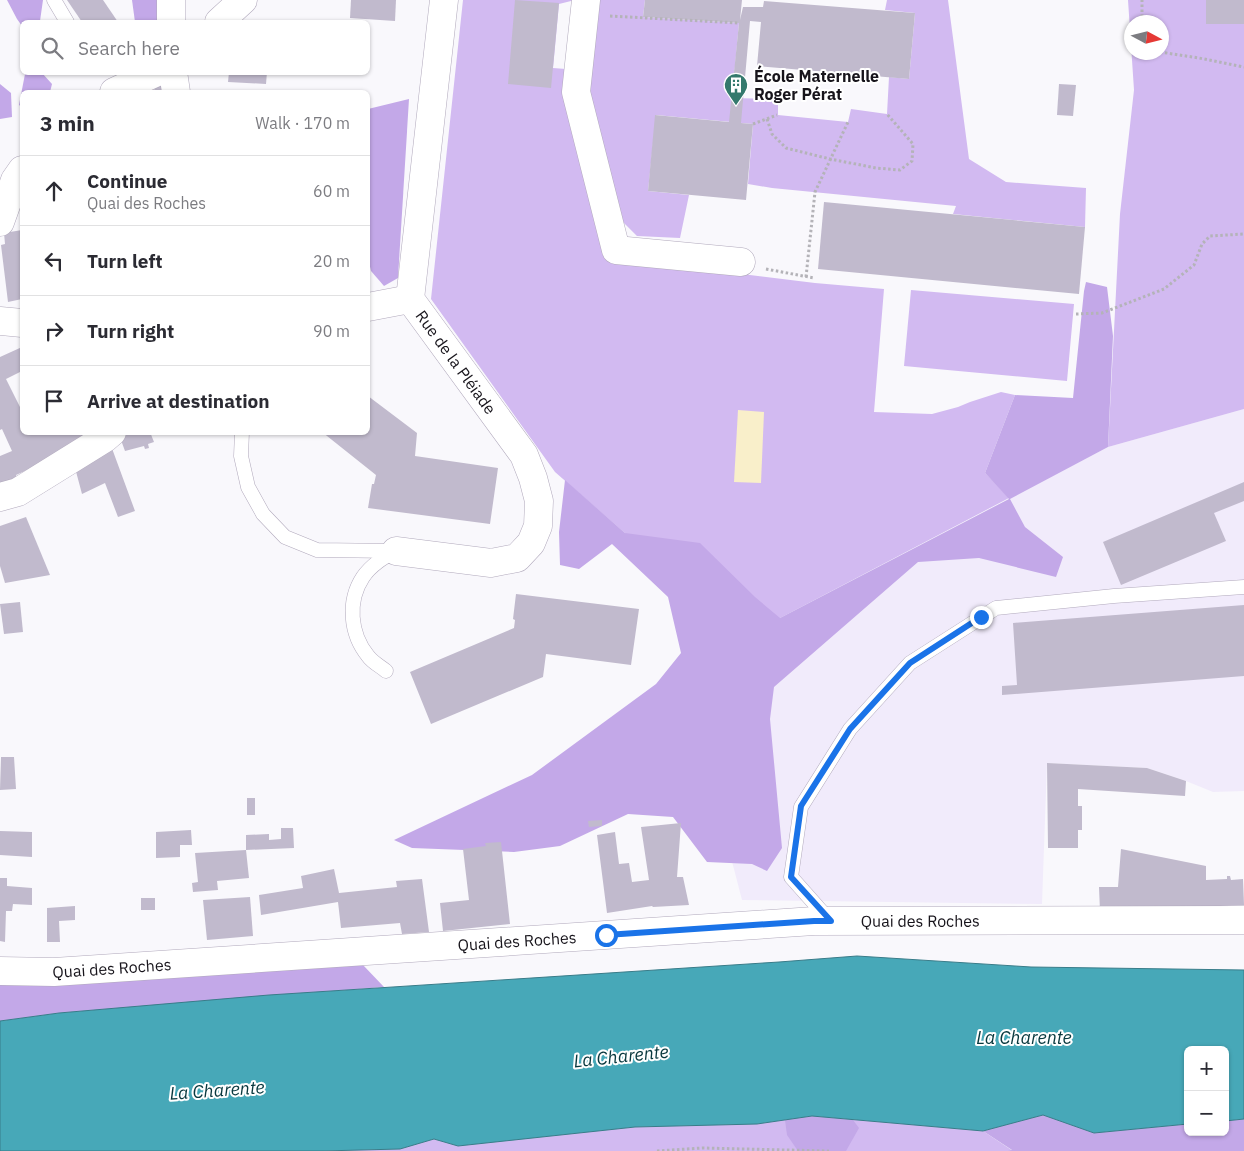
<!DOCTYPE html>
<meta charset="utf-8">
<style>
:root{--surface:#fff;--page:#f7f7f7;--text:#2b2b33;--muted:#7c7c81;--line:#e1e1e2}
body{margin:0;font-family:"IBM Plex Sans",sans-serif;background:var(--page);color:var(--text)}
.controls{position:absolute;right:15px;bottom:15px;display:grid;overflow:hidden;border-radius:8px;box-shadow:0 1px 4px #0004}
.controls button{width:45px;height:45px;display:grid;place-items:center;padding:0;border:0;border-bottom:1px solid var(--line);background:var(--surface);color:var(--text);font:25px sans-serif}
.compass{position:absolute;left:1124px;top:15px;width:45px;height:45px;border-radius:50%;background:var(--surface);box-shadow:0 1px 4px #0004;rotate:97deg}
.stop{position:absolute;width:15px;height:15px;margin:-11px;border:4px solid #1a73e8;border-radius:50%;background:#fff}
.stop.end{background:#1a73e8;border-color:#fff;box-shadow:0 1px 5px #0008}
.list{margin:0;padding:0;list-style:none}
h2{display:flex;justify-content:space-between;align-items:center;height:65px;margin:0;padding:0 20px;font-size:21px}
h2 small{font-size:16px;font-weight:400;color:var(--muted)}
.list li{display:grid;grid-template-columns:32px 1fr auto;gap:15px;align-items:center;box-sizing:border-box;height:70px;padding:0 20px;border-top:1px solid var(--line)}
.list b{display:block;font-size:19px;white-space:nowrap}
.list p{margin:0;font-size:16px;white-space:nowrap;color:var(--muted)}
.list em{font-size:16px;font-style:normal;color:var(--muted)}
.icon{flex:none;width:28px;height:28px;fill:none;stroke:currentColor;stroke-width:2;stroke-linecap:round;stroke-linejoin:round}
.map{position:relative;flex:none;width:1244px;height:1151px;overflow:hidden}
.search{position:absolute;background:var(--surface);box-shadow:0 1px 4px #0004;left:20px;top:20px;width:350px;height:55px;display:flex;align-items:center;gap:12px;box-sizing:border-box;padding:0 18px;border-radius:8px;color:var(--muted);font-size:19px}
.panel{position:absolute;background:var(--surface);box-shadow:0 1px 4px #0004;left:20px;top:90px;width:350px;height:345px;border-radius:8px}
.map>svg:first-child{display:block}
.built{fill:#f1ebfb}
.green{fill:#d2baf1;fill-rule:evenodd}
.forest{fill:#c3a8e8}
.sand{fill:#f9efca}
.water{fill:#47a8b8;stroke:#397c89}
.building{fill:#c1bacd}
.lines{fill:none;stroke-linecap:round;stroke-linejoin:round}
.service-casing{stroke:#b1a9bc;stroke-width:15}
.minor-casing{stroke:#b1a9bc;stroke-width:29}
.tertiary-casing{stroke:#b1a9bc;stroke-width:29}
.path{stroke:#b4b3b8;stroke-width:3;stroke-dasharray:2.5 2.5;stroke-linecap:butt}
.service{stroke:#fff;stroke-width:14}
.minor{stroke:#fff;stroke-width:28}
.tertiary{stroke:#fff;stroke-width:28}
.route{stroke:#1a73e8;stroke-width:6}
.labels{text-anchor:middle;dominant-baseline:central;stroke-width:4;stroke-linejoin:round;paint-order:stroke}
.poi-label{font-size:16px;font-weight:bold;fill:#17141b;stroke:#fff;text-anchor:start}
.street-label{font-size:16px;fill:#17141b;stroke:#fff}
.water-label{font-size:18px;font-style:italic;fill:#08383e;stroke:#fff}
</style>
<div class="map">
<svg width="1244" height="1151" viewBox="0 0 1244 1151">
<rect width="100%" height="100%" fill="#f9f8fc"/>
<path class="built" d="M1244,409V791L1213,792L1186,781L1147,768L1047,763L1042,904L742,900L721,819L744,637L1108,447Z"/>
<g class="green">
<path d="M463,0H575L559,4L553,68L566,69L613,258L815,283L884,289L874,412L932,414L958,407L970,402L1001,392L1015,395L985,473L1009,498L744,637L555,472L431,299Z"/>
<path d="M599,0H645L643,17L739,23L732,98L778,99V115L848,122L851,109L887,114L889,77L909,79L915,13L885,10L887,0H948L969,159L1006,182L1086,188L1085,227L953,214L956,206L772,188L748,184L753,124L656,115L648,191L689,195L680,238L637,236L622,221L590,92Z"/>
<path d="M1128,0H1206V24H1244V409L1108,447L1120,214L1134,90ZM1132,22H1162V52H1132Z"/>
<path d="M911,290L1074,304L1067,381L904,366Z"/>
<path d="M812,1116L983,1131L1013,1151H322L400,1149L434,1139L458,1146L635,1127L757,1124Z"/>
</g>
<g class="forest">
<path d="M7,0H43L40,21L39,22H22V26L17,19Z"/>
<path d="M132,0H162V22H135Z"/>
<path d="M28,72L42,73L52,84L50,92H22V107L19,105L25,74Z"/>
<path d="M0,84L11,93L12,117L0,119Z"/>
<path d="M409,99L398,278L384,286L371,271L368,258V109Z"/>
<path d="M1086,282L1107,287L1113,336L1108,447L1010,499L1025,527L1063,557L1056,577L979,558L918,562L774,687L770,719L782,848L767,871L752,864L707,862L673,817L628,814L560,846L514,852L412,848L394,840L532,775L656,684L681,653L668,597L612,544L579,569L560,565L559,532L565,480L625,533L700,543L755,597L780,618L1009,499L985,473L1015,395L1073,398L1084,291Z"/>
<path d="M363,965L384,987L59,1013L0,1021V985H56Z"/>
<path d="M1043,1115L1094,1133L1188,1124V1132H1225V1121L1244,1119V1151H1008L1012,1150L983,1131Z"/>
<path d="M812,1116L853,1120L859,1128L846,1151H798L787,1135L785,1120Z"/>
</g>
<path class="sand" d="M738,410L764,412L761,483L734,482Z"/>
<path class="water" d="M857,956L1031,967L1244,970V1119L1225,1121V1050H1188V1124L1094,1133L1043,1115L983,1131L812,1116L757,1124L635,1127L458,1146L434,1139L400,1149L322,1151H0V1021L59,1013L269,995L779,962Z"/>
<g class="building">
<path d="M67,0H103L118,22H82Z"/>
<path d="M351,0H396L395,21L350,18Z"/>
<path d="M515,0L559,3L551,88L508,84Z"/>
<path d="M645,0H742L740,20L743,7H763L764,1L915,13L909,79L757,66L761,22L750,21L741,123L753,124L746,200L648,191L655,115L729,122L739,23L643,17Z"/>
<rect x="1206" y="0" width="38" height="24"/>
<path d="M229,72H267L266,84L228,82Z"/>
<path d="M168,80L170,92H155L154,88Z"/>
<path d="M1059,84L1076,85L1073,116L1057,115Z"/>
<path d="M824,202L1085,227L1079,294L818,269Z"/>
<path d="M22,230V299L8,302L1,245L5,244L4,233Z"/>
<path d="M22,347V371L6,379L22,411V432H86L87,434L34,467L16,475L18,480L0,489V456L12,451L2,429L0,430V357Z"/>
<path d="M368,396L417,433L415,456L498,468L490,524L368,508L372,484H374L376,475L322,432H368Z"/>
<path d="M118,432H150L154,442L148,444L149,448L145,449L144,446L125,451Z"/>
<path d="M110,443L135,511L118,517L105,483L82,494L74,464Z"/>
<path d="M1244,482V501L1214,513L1226,541L1121,585L1103,542Z"/>
<path d="M26,517L50,575L5,583L0,566V526Z"/>
<path d="M516,594L639,609L631,665L546,654L543,677L431,724L410,672L514,628L515,620L513,619Z"/>
<path d="M20,602L23,632L4,634L0,604Z"/>
<path d="M1244,605V676L1002,695V686L1017,685L1013,623Z"/>
<path d="M1,757H14L16,789L0,790Z"/>
<path d="M1047,763L1147,768L1186,781L1185,796L1078,789V806H1082V830H1078V848H1048Z"/>
<rect x="247" y="798" width="8" height="17"/>
<path d="M602,820V826L589,827L588,821Z"/>
<path d="M681,823L677,877H683L689,905L653,907L652,906L607,913L597,835L615,832L619,864L629,863L632,882L649,880L641,827Z"/>
<path d="M281,828H293L294,848L246,850V835L269,834V840L281,839Z"/>
<path d="M191,830L192,845H180V857L156,858V832Z"/>
<path d="M0,831L32,832V857L0,855Z"/>
<path d="M501,842L510,924L443,931L440,903L469,900L463,849L486,846L485,843Z"/>
<path d="M1121,849L1206,866V880L1227,879V876H1230L1231,880L1243,879L1244,905L1100,911L1099,887H1118Z"/>
<path d="M246,850L249,878L217,881L218,890L193,892L192,883L198,882L195,853Z"/>
<path d="M334,869L339,893L397,887L396,881L422,879L429,932L402,934L400,923L341,928L338,902L261,915L259,895L303,888L301,876Z"/>
<path d="M0,878H7V886L32,888V905L13,904L12,911H6L5,942L0,941Z"/>
<path d="M250,897L253,936L207,940L203,900Z"/>
<rect x="141" y="898" width="14" height="12"/>
<path d="M75,906V920L59,921L60,942H47V908Z"/>
</g>
<g class="lines">
<g class="service-casing">
<g id="service">
<path d="M54,0L67,22"/>
<path d="M242,432L241,456L248,487L263,514L285,537L317,550L396,551"/>
<path d="M386,671C380,666 372,662 368,656C350,634 347,601 363,577C371,565 383,558 395,551"/>
<path d="M830,921L791,877L801,807L850,729L910,663L996,608L1114,596L1244,587"/>
</g>
</g>
<g class="minor-casing">
<g id="minor">
<path d="M171,0V22"/>
<path d="M586,0L576,92L616,250L741,262"/>
<path d="M219,22L243,0"/>
<path d="M173,72L176,92"/>
<path d="M114,92L157,72"/>
<path d="M0,222L15,180L22,170"/>
<path d="M368,307L410,299"/>
<path d="M0,321L22,323"/>
<path d="M0,497L18,492L105,438L112,432"/>
<path d="M396,551L491,563L517,558L531,543L538,526L539,501L533,478L524,455L410,299L444,0"/>
</g>
</g>
<g class="tertiary-casing">
<g id="tertiary">
<path id="s1" d="M0,971L54,972L814,921L1244,920"/>
</g>
</g>
<g class="path">
<path d="M610,16L739,23"/>
<path d="M1142,22V0"/>
<path d="M1160,52L1199,58L1244,67"/>
<path d="M767,119L772,134L786,148L830,159L876,168L900,170L912,161L913,144L887,114"/>
<path d="M753,124L777,115"/>
<path d="M766,269L814,278"/>
<path d="M806,277L815,192L848,122"/>
<path d="M1076,314L1102,313L1164,289L1194,265L1202,244L1210,236L1244,234"/>
<path d="M657,1151L702,1148L829,1151"/>
</g>
<use href="#service" class="service"/>
<use href="#minor" class="minor"/>
<use href="#tertiary" class="tertiary"/>
</g>
<g class="lines">
<path class="route" d="M606,935L814,921H831L791,877L801,806L850,729L910,663L981,617"/>
</g>
<defs>
<g id="building-pin" transform="scale(1.25)"><path d="M0 17L-7.5 6A9.5 9.5 0 1 1 7.5 6Z" fill="#34796d" stroke="#fff"/><path d="M-4-6H4V6H1V3H-1V6H-4ZM-2.5-4.3h1.7v1.8h-1.7ZM.8-4.3h1.7v1.8H.8ZM-2.5-1h1.7V.8h-1.7ZM.8-1h1.7V.8H.8Z" fill="#fff"/></g>
</defs>
<g fill-rule="evenodd">
<use href="#building-pin" x="736" y="85"/>
</g>
<g class="labels">
<g class="poi-label">
<text x="754" y="76">École Maternelle<tspan x="754" dy="18">Roger Pérat</tspan></text>
</g>
<g class="street-label">
<text transform="translate(456 362) rotate(54)">Rue de la Pléiade</text>
<text stroke="none"><textPath href="#s1" startOffset="922">Quai des Roches</textPath></text>
<text stroke="none"><textPath href="#s1" startOffset="518">Quai des Roches</textPath></text>
<text stroke="none"><textPath href="#s1" startOffset="112">Quai des Roches</textPath></text>
</g>
<g class="water-label">
<text x="1024" y="1037">La Charente</text>
<text transform="translate(621 1056) rotate(-6)">La Charente</text>
<text transform="translate(217 1090) rotate(-4)">La Charente</text>
</g>
</g>
</svg>
<div class="controls">
<button>+</button>
<button>−</button>
</div>
<svg class="compass" viewBox="-18 -18 36 36"><path d="M0-13l5 13h-10z" fill="#e53935"/><path d="M0 13l5-13h-10z" fill="#7c7c81"/></svg>
<div class="stop" style="left:606px;top:935px"></div>
<div class="stop end" style="left:981px;top:617px"></div>
<div class="search"><svg class="icon" aria-label="search" viewBox="0 0 24 24"><circle cx="10" cy="10" r="6"/><path d="M15 15l6 6"/></svg>Search here</div>
<section class="panel">
<h2>3 min<small>Walk · 170 m</small></h2>
<ul class="list">
<li><svg class="icon" aria-label="ahead" viewBox="0 0 24 24"><path d="M12 20V5M6 11l6-6 6 6"/></svg><div><b>Continue</b><p>Quai des Roches</p></div><em>60 m</em></li>
<li><svg class="icon" aria-label="left" viewBox="0 0 24 24"><path d="M17 20v-9H6M10 6l-5 5 5 5"/></svg><div><b>Turn left</b></div><em>20 m</em></li>
<li><svg class="icon" aria-label="right" viewBox="0 0 24 24"><path d="M7 20v-9h11M14 6l5 5-5 5"/></svg><div><b>Turn right</b></div><em>90 m</em></li>
<li><svg class="icon" aria-label="arrive" viewBox="0 0 24 24"><path d="M6 21V4h12l-3 4 3 4H6"/></svg><div><b>Arrive at destination</b></div></li>
</ul>
</section>
</div>
